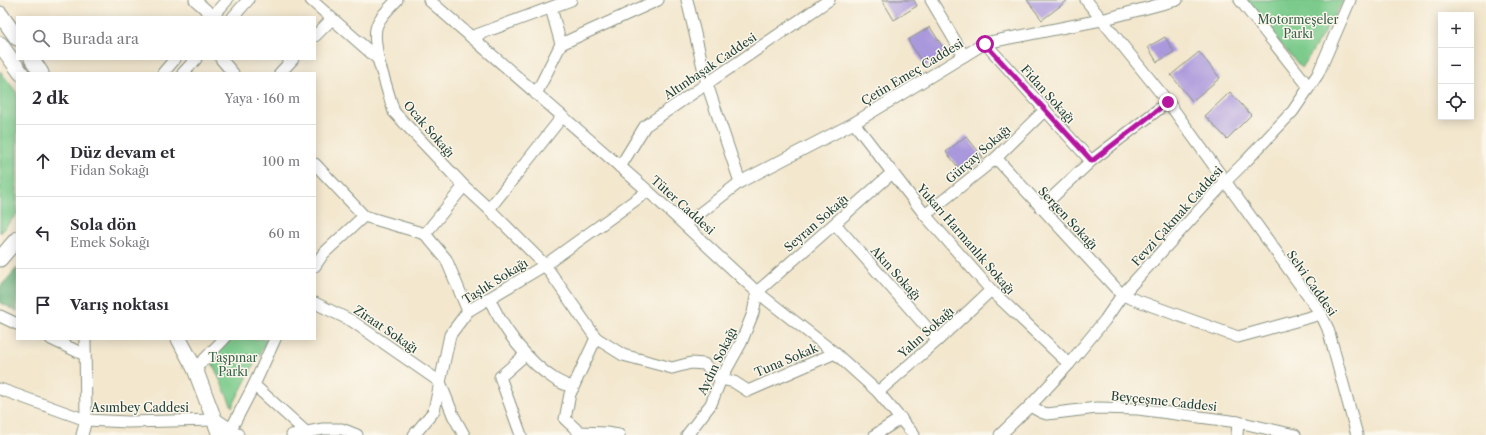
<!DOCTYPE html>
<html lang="tr">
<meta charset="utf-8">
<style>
:root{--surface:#fff;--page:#f2f2f3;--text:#2b2b33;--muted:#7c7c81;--line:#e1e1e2}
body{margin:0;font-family:"Libre Caslon Text",serif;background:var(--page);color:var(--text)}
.controls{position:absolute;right:12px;top:12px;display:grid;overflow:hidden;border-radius:0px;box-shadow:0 2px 10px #0003}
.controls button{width:36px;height:36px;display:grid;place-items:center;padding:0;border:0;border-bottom:1px solid var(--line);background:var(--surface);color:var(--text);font:20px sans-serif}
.stop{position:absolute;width:12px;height:12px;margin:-9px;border:3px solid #b5179e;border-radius:50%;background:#fff}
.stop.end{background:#b5179e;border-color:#fff;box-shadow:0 1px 4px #0008}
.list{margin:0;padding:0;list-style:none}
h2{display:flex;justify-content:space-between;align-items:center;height:52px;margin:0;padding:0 16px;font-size:17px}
h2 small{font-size:13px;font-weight:400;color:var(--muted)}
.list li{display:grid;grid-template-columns:26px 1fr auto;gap:12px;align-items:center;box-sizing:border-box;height:72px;padding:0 16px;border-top:1px solid var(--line)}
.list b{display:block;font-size:15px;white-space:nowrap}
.list p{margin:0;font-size:13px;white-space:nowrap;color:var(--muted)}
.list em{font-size:13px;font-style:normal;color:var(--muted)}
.icon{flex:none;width:22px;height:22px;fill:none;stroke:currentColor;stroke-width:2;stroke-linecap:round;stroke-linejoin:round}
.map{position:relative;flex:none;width:1486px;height:435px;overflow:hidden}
.search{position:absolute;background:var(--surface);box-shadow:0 2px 10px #0003;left:16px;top:16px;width:300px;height:44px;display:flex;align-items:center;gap:10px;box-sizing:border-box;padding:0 14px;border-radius:0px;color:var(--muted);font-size:15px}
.panel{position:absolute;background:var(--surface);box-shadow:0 2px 10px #0003;left:16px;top:72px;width:300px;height:268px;border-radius:0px}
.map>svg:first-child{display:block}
.green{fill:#7ccb8c;stroke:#4e8460}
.forest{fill:#65af78;stroke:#427656}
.building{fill:#aa98dc}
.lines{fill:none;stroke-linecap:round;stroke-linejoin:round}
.minor-casing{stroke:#899281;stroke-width:13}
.major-casing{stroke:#899281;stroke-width:17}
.minor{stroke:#fff;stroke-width:11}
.major{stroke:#fff;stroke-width:15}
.route{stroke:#b5179e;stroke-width:5}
.labels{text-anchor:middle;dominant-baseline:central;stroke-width:3;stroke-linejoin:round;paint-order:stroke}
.park-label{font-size:12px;fill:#36604a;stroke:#fbf7ec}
.street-label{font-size:12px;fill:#1f3d34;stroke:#fbf7ec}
</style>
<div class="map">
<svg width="1486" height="435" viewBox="0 0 1486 435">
<rect width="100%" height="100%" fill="#fbf7ec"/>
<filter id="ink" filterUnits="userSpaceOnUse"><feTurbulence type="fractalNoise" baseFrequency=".025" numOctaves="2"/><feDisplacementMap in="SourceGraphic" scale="8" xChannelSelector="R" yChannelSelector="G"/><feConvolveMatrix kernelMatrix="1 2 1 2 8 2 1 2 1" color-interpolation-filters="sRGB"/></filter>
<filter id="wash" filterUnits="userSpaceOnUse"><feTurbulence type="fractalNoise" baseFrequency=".012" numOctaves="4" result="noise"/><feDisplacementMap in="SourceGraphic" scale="16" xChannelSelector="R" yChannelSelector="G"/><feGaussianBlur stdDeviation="0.9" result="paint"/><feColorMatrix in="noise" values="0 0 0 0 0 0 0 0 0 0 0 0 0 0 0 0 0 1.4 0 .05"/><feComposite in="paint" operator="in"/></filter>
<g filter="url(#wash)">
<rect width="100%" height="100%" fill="#f3e7ce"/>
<g class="green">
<path d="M1241,0H1344L1302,68Z"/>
<path d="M0,71L17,93V214L0,233Z"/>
<path d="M231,339H267L232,407L211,360Z"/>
</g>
<path class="forest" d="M17,268V311L0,303V287Z"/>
<g id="blocks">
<g class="building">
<path d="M882,0H914L917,6L894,20Z"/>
<path d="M1027,0H1068L1042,20Z"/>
<path d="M930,27L947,54L925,67L908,40Z"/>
<path d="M1165,37L1174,52L1157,62L1148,47Z"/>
<path d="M1199,52L1220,78L1192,101L1171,75Z"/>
<path d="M1230,92L1251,115L1227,139L1205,116Z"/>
<path d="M966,136L983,157L963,173L946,152Z"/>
</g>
</g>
</g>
<g filter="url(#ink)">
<use href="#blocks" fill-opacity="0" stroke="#899281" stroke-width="1"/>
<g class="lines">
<g class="minor-casing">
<g id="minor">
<path d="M195,0L213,16"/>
<path d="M311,0L378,59L394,112L464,186L489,209L545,265L596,338L570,394L565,419L579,432L578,435"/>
<path d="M429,0L648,191L757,292L835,353L878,392L914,435"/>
<path d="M687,0L707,84L740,182"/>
<path d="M931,0L964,56"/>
<path d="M1086,0L1168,102L1321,314L1328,329L1357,435"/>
<path d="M1240,0L1309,87"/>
<path d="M551,8L561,44"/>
<path d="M212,17L227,0"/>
<path d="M233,17L248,0"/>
<path d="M315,36L332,19"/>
<path d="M471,37L571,0"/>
<path d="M985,43L1091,161"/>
<path d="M221,59L233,73"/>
<path d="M378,59C373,25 373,25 397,0"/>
<path d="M163,73L175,59"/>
<path d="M183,73L196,59"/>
<path d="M280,73L293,59"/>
<path d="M536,94L561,44L658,0"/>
<path d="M854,123L925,215L991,290L1069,364"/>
<path d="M996,158L1122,295L1238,337L1321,314"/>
<path d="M315,164L364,216L425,234"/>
<path d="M620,167L645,126L829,0"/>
<path d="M464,186L425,234L446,259L468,311"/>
<path d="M1041,208L1091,161L1168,102"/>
<path d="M489,209L562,117"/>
<path d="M925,215L996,158L1045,110"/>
<path d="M835,224L938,340"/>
<path d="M685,225L740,182L854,123L985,43L1101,20L1177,0"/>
<path d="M315,266L323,254L364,216"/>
<path d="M757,292L892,173"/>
<path d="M489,298C503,329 527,362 556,380C561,383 567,385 573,388"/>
<path d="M315,303L352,321L440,382L453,415L464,435"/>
<path d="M0,316L17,324"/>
<path d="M596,338L623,355L672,368L691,363L704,364L721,379L734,382L748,391L835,353"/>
<path d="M51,339L85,355"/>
<path d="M195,369L224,339"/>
<path d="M254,385L306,432L308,435"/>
<path d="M0,389L86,420L128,422L214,420"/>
<path d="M878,392L938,340L991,290"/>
<path d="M1030,406L1041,412L1047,414L1097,408L1138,409L1238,422L1295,435"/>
<path d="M230,431L254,385L275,339"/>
<path d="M579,432L606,433L619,435"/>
<path d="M82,435L86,420L85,339"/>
<path d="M292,435L323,429H342L357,435"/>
<path d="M414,435L434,411L450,335L468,311L545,265L648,191"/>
<path d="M521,435L500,377L525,355"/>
<path d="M687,435L711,404L721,379L741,343L753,313L757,292"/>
<path d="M875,435L901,418"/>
<path d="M1000,435L1030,406L1069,364L1105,320L1122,295L1225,182L1247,160L1293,111L1318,74L1350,0"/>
<path d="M1237,435L1238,422"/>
</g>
</g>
<g class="major-casing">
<g id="major">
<path d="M0,14L17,38"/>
<path d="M0,44L21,73"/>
<path d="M32,59L41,73"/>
<path d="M0,259L17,239"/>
<path d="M179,339L195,369L220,435"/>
<path d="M214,420L236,435"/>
</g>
</g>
<use href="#minor" class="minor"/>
<use href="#major" class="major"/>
</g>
</g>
<g class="lines" filter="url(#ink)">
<path class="route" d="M985,44L1092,161L1168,102"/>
</g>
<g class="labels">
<g class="park-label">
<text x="1298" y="19">Motormeşeler<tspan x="1298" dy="14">Parkı</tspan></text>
<text x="233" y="357">Taşpınar<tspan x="233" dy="14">Parkı</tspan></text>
</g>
<g class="street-label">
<text transform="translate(710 66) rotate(-34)">Altınbaşak Caddesi</text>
<text transform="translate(912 72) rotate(-31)">Çetin Emeç Caddesi</text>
<text transform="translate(1048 94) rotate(48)">Fidan Sokağı</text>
<text transform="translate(429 129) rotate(49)">Ocak Sokağı</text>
<text transform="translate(978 154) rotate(-41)">Gürçay Sokağı</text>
<text transform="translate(683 205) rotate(42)">Tüter Caddesi</text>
<text transform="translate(1177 216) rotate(-48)">Fevzi Çakmak Caddesi</text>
<text transform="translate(1068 218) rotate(47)">Sergen Sokağı</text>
<text transform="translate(816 223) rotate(-41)">Seyran Sokağı</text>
<text transform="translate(966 239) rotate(49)">Yukarı Harmanlık Sokağı</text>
<text transform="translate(896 273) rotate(48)">Akın Sokağı</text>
<text transform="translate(495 281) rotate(-32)">Taşlık Sokağı</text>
<text transform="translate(1312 283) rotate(55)">Selvi Caddesi</text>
<text transform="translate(386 329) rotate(34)">Ziraat Sokağı</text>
<text transform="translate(926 332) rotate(-42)">Yalın Sokağı</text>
<text transform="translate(786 360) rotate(-23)">Tuna Sokak</text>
<text transform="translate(717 361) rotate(-64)">Aydın Sokağı</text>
<text transform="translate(1164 401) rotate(6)">Beyçeşme Caddesi</text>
<text x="140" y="407">Asımbey Caddesi</text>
</g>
</g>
</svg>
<div class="controls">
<button>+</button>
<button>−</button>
<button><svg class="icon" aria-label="locate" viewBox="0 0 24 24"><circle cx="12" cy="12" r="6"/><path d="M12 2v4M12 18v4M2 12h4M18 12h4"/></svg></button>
</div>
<div class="stop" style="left:985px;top:44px"></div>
<div class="stop end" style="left:1168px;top:102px"></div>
<div class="search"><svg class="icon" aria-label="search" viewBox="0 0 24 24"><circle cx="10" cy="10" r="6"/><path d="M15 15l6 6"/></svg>Burada ara</div>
<section class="panel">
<h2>2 dk<small>Yaya · 160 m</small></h2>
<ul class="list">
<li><svg class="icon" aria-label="ahead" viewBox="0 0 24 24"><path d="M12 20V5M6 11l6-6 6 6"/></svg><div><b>Düz devam et</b><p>Fidan Sokağı</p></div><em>100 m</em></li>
<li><svg class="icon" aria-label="left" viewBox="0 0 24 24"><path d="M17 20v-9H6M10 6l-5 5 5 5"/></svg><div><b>Sola dön</b><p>Emek Sokağı</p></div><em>60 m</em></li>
<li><svg class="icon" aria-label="arrive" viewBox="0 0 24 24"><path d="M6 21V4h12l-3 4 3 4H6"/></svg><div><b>Varış noktası</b></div></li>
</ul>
</section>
</div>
